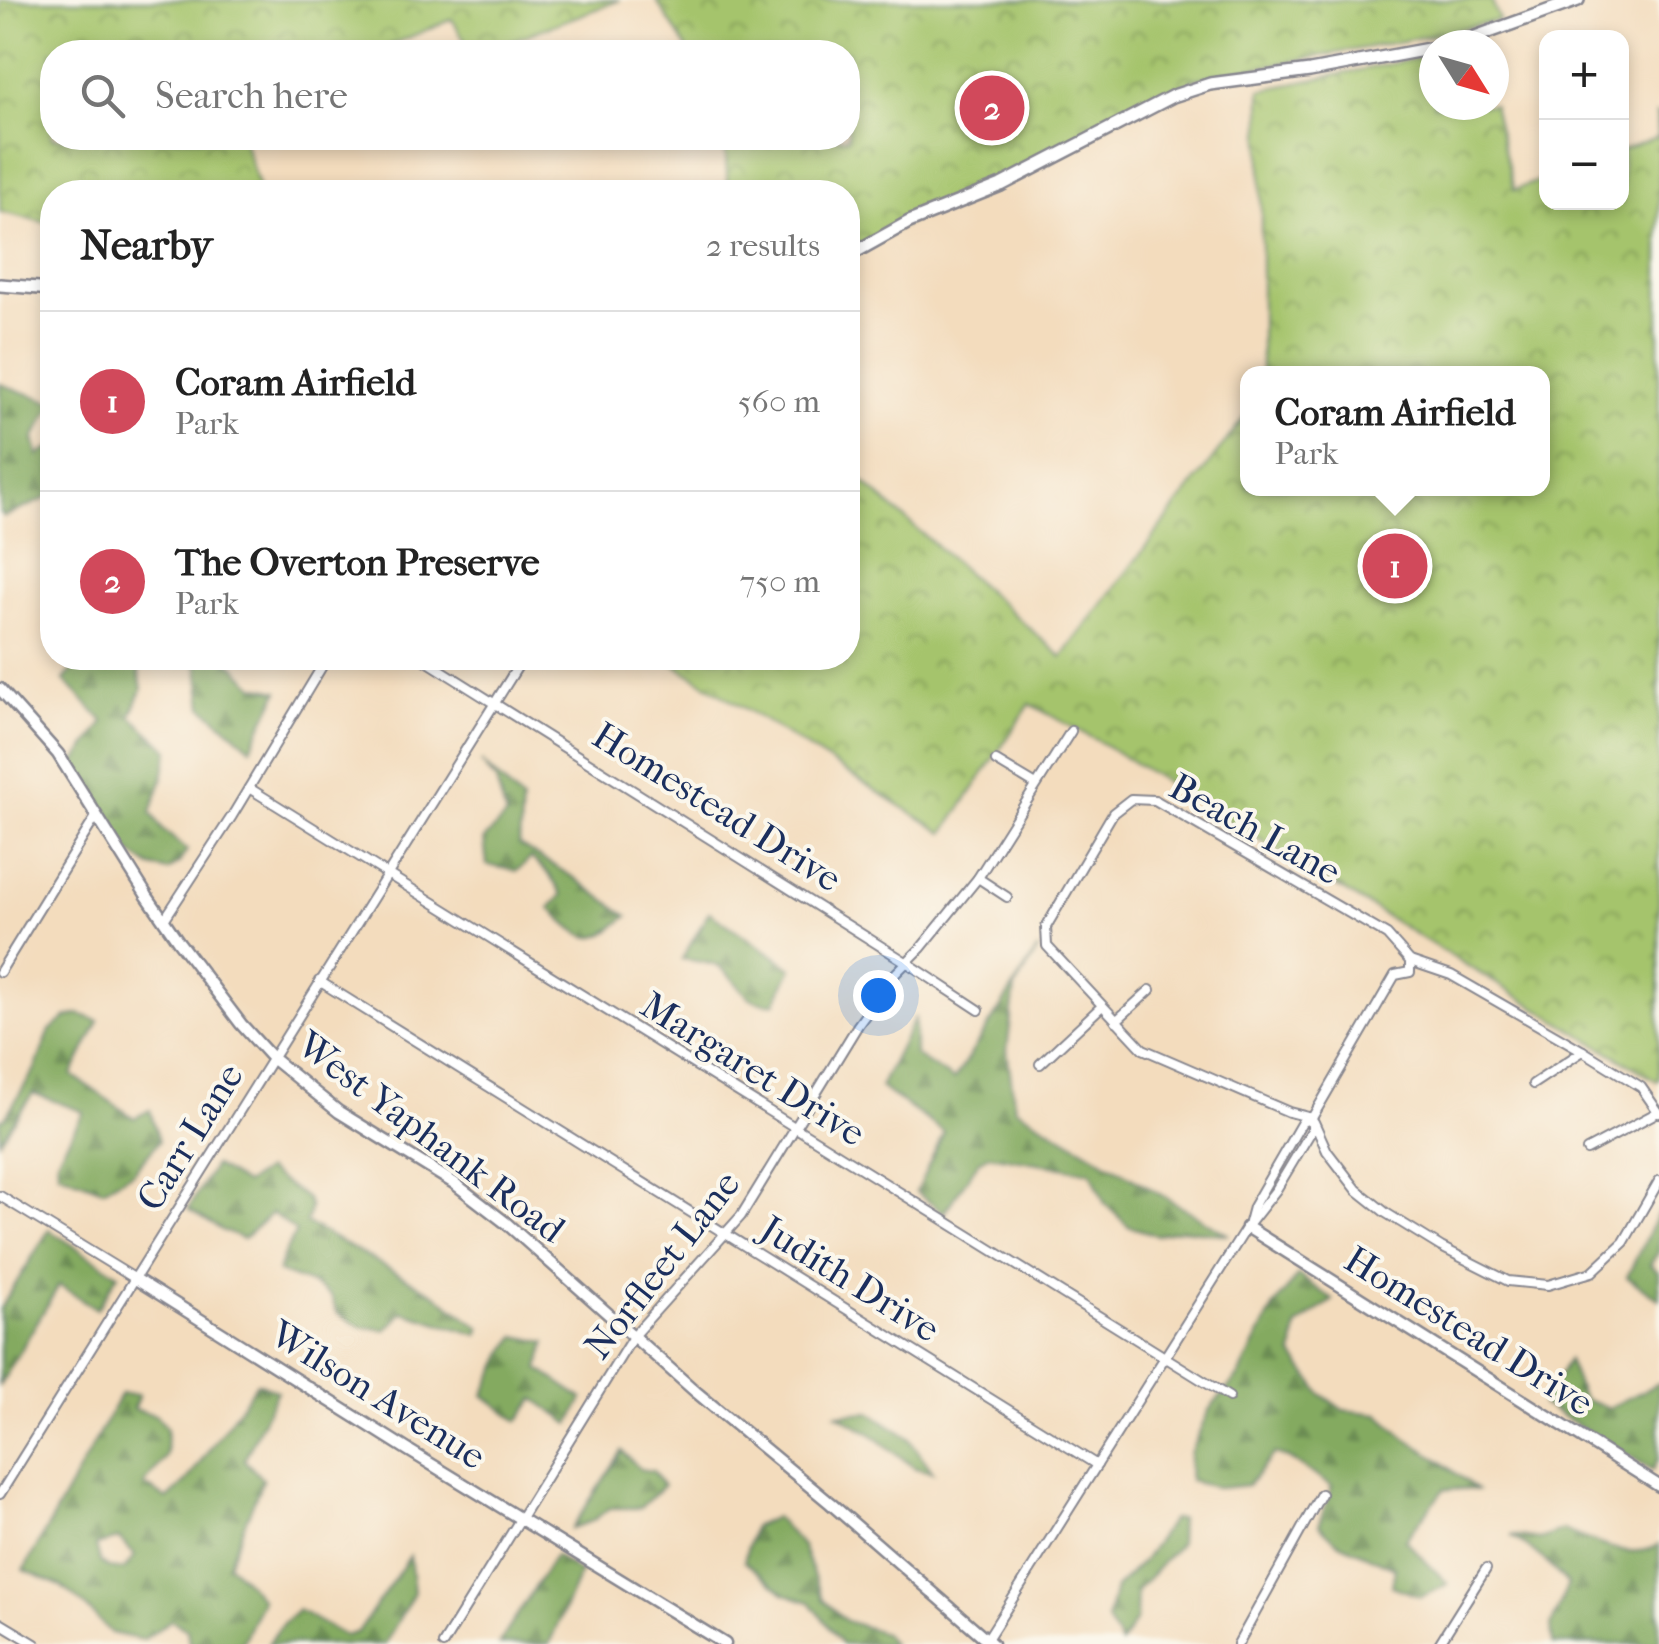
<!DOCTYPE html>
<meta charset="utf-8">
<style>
:root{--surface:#fff;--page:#f6f6f6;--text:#222;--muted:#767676;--line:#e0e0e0;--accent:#d1495b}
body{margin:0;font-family:"IM FELL French Canon",serif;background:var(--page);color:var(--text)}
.controls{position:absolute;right:30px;top:30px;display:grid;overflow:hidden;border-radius:20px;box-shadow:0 5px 15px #0003}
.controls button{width:90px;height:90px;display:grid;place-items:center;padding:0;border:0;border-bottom:2px solid var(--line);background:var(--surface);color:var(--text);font:50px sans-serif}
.compass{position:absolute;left:1419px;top:30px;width:90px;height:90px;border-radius:50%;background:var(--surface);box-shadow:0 5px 15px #0003;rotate:127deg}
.you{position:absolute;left:878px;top:995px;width:35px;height:35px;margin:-25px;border:8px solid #fff;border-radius:50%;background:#1a73e8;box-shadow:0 0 0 15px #1a73e833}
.badge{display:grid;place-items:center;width:65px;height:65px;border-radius:50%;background:var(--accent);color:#fff;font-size:32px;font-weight:700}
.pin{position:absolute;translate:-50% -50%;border:5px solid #fff;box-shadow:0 2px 10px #0006}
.popup{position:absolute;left:1240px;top:366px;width:310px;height:130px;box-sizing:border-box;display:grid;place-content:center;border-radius:20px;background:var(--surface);filter:drop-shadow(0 2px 8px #0005);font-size:32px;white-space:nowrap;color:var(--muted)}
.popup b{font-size:38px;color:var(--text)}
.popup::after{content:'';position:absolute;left:50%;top:100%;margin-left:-20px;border:20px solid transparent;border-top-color:var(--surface)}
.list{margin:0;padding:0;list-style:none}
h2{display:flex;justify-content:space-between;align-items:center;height:130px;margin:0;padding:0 40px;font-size:42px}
h2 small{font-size:32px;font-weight:400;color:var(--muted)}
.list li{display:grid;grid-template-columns:65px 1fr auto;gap:30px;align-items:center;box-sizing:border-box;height:180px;padding:0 40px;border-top:2px solid var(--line)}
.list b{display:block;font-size:38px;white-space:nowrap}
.list p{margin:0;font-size:32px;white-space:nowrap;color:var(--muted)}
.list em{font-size:32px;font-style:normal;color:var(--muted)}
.icon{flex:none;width:55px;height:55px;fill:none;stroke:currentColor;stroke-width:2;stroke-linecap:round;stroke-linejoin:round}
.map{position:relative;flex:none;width:1659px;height:1644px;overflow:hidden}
.search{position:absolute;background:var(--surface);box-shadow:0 5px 15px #0003;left:40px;top:40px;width:820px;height:110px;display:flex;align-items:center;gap:25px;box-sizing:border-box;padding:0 35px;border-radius:40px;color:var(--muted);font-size:38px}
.panel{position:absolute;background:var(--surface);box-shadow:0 5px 15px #0003;left:40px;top:180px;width:820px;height:490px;border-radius:40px}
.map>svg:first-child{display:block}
.forest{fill:url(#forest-firs);stroke:#506c5f;stroke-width:2.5;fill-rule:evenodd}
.park{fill:url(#park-crowns);stroke:#607a65;stroke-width:2.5}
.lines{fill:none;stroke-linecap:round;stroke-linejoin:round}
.minor-casing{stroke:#87868e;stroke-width:12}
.tertiary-casing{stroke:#87868e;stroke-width:15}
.secondary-casing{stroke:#87868e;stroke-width:16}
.minor{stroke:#fff;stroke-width:8}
.tertiary{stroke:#fff;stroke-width:10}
.secondary{stroke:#fff;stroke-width:11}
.labels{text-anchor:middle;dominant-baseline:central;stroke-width:8;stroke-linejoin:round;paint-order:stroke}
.street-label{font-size:38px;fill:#1b2f5e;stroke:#fbf7ec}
</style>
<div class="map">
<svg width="1659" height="1644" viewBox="0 0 1659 1644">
<defs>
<pattern id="forest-firs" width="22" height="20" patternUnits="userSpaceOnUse" patternTransform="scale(2.5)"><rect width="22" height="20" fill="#84aa60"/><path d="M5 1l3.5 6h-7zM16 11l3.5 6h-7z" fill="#6b8b52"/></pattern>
<pattern id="park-crowns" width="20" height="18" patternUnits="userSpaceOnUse" patternTransform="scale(2.5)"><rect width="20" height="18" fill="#a5c46c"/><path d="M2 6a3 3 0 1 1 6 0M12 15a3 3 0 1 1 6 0" fill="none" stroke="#86a05c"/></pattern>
</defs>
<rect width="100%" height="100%" fill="#fbf7ec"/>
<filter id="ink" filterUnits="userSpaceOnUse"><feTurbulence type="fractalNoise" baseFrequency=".01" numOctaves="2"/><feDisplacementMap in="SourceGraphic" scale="20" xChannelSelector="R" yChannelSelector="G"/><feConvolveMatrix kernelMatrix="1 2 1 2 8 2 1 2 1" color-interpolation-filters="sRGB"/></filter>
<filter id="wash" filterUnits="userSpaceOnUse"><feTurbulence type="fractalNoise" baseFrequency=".0048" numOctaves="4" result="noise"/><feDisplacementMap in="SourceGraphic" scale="40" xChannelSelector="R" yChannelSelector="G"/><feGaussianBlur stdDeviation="2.25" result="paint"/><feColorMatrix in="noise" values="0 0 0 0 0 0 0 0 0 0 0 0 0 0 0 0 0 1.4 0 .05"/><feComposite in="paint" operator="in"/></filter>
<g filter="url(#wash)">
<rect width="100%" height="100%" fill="#f3dcbd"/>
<g class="forest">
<path d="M0,384L52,402V407L34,438L38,455L52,447V491L45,499L4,517L0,513Z"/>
<path d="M82,658H144L139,672L142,689L131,716L169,750L162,781L151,812L162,829L187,850L179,863L168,871L151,867L129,852L74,764L104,722L64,680Z"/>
<path d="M193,658H219L229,661L255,686L279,691L251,748L203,707L198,667Z"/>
<path d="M481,762L522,801L519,845L573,877L628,916C620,922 610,932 600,936C582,943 563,919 550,908L562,895L549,874L531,858L517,871L487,865L484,840L506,816L496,781Z"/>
<path d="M709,912L792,968L775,1003C743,1005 743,985 722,969C713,962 694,961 682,959Z"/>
<path d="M1038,949L1015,988L1007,1050L1015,1108L1229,1235L1183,1229L1156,1235L1128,1226L1105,1204L1091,1172L990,1155L979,1161L944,1213L916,1192L944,1132L880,1087L915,1017V1055L954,1080Z"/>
<path d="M79,1014L99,1021L72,1075L134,1118L150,1110L159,1141L133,1172L103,1189L58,1172L57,1159L84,1112L33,1093L0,1141V1119H4L35,1069L50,1030L67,1017Z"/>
<path d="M214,1165L245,1184L266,1170L307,1199L310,1208L306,1223L432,1292L481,1328L478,1335L403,1312L386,1330L362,1327L337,1313L331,1296L314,1285L278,1272L282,1258L296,1232L272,1213L243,1239L223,1231L188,1209Z"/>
<path d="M1659,1211V1251L1650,1265L1659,1272V1299L1627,1277Z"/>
<path d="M49,1230L118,1274L97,1309L59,1285L0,1385V1309Z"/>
<path d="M1298,1275L1333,1300L1297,1326L1293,1355L1321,1394L1343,1410L1379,1414L1403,1436L1439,1460L1477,1490L1444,1489L1405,1540L1448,1584L1421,1597L1392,1586L1395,1568L1337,1542L1319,1525L1332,1486L1288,1458L1274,1454L1248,1485L1221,1488L1189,1481L1190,1453L1209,1410L1240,1374L1273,1308Z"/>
<path d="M516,1336L546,1342L539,1369L583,1399L570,1424L535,1399L518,1421L484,1395L504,1353Z"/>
<path d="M1568,1360L1583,1399L1608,1408L1659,1383V1458L1653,1470L1542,1404Z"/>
<path d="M257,1383L277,1391L244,1460L263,1479L228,1564L243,1578L262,1600L242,1644H189L187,1629L171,1620L143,1640L111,1633L84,1605L61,1586L24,1570L121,1394L139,1395L133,1409L156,1415L167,1429L166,1456L144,1485L167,1499L187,1481ZM119,1539L135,1555L124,1570L109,1568L100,1562L96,1545Z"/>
<path d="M870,1412L908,1437L933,1472L915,1468L870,1433L837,1414Z"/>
<path d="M622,1451L640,1469L653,1471L663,1486L640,1508H609L593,1521L572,1528Z"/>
<path d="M775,1517L802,1546L823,1600L846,1621L884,1633L892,1644H842L810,1602L785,1594L744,1561L753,1527Z"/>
<path d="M1172,1519H1180L1179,1544L1137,1591L1136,1620L1121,1644L1107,1621L1115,1588L1142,1562Z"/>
<path d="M1563,1530C1590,1540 1633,1563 1659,1544V1644H1553L1551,1626L1568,1584L1542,1558L1511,1535L1540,1539Z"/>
<path d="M555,1555L580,1573L549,1644H499Z"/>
<path d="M410,1556L414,1592L385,1644H268L283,1623L298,1610L345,1636L358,1632Z"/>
</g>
<g class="park">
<path d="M0,0H620L481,52H471L452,19L375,52H52V138H243L260,192H52V224L0,212Z"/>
<path d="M656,0H1491L1500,20L1403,41L1195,79L848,253V192H728L725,138H848V52H689Z"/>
<path d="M1434,55V105H1493L1514,190L1546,178V202H1622V150L1657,137L1656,114H1659V1078L1657,1081L1103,744L1030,704L944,833L664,658H848V475L851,471L1062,657L1247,414L1248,488H1542V374L1261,373V90Z"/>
</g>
</g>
<g filter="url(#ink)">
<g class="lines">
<g class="minor-casing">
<g id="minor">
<path d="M422,658L906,962L979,1010"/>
<path d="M996,761L1036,785"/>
<path d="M249,788L1229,1397"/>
<path d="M978,878L1007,897"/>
<path d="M164,920L232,816L327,658"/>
<path d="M0,972L97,815"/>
<path d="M319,981L1097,1465"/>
<path d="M1116,1021L1150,990"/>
<path d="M1040,1064L1102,1006"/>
<path d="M1533,1084L1583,1051"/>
<path d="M1312,1118L1289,1112L1143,1049L1047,946L1046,927L1113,813L1131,799L1155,800L1387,935L1410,961L1451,975L1583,1051L1641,1087L1659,1113"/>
<path d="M1314,1122L1327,1151L1357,1190L1386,1213L1441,1247L1508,1281L1548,1285L1592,1272L1624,1242L1659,1181"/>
<path d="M1587,1150L1658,1112"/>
<path d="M0,1196L134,1278"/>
<path d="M1249,1222L1253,1207L1302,1122L1312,1118L1395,975L1410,972V961"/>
<path d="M0,1494L523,658"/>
<path d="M0,1623L35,1644"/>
<path d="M443,1644L634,1335L741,1216L858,1025L896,973L921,948L978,878L1071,731"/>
<path d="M984,1644L1247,1227L1276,1190L1312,1130V1118"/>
<path d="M1238,1644L1321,1494"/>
<path d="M1439,1644L1486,1569"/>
</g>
</g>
<g class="tertiary-casing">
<g id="tertiary">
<path d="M0,689L58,754L147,896L178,941L241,1024L272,1058L339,1112L454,1183L506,1223L696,1392L830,1503L992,1644"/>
<path d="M1247,1227L1659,1486"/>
<path d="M134,1278L408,1450L725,1644"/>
</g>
</g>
<g class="secondary-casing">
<g id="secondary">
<path d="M1453,45L1578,0"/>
<path d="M848,256L909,222L1001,185L1173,96L1210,84L1310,71L1434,48"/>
<path d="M0,285L52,289"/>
</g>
</g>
<use href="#minor" class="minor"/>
<use href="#tertiary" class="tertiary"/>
<use href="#secondary" class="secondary"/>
</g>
</g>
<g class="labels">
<g class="street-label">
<text transform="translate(717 807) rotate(32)">Homestead Drive</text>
<text transform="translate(1255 829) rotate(29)">Beach Lane</text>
<text transform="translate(753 1069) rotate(32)">Margaret Drive</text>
<text transform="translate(190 1137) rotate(-58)">Carr Lane</text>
<text transform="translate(431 1137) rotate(37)">West Yaphank Road</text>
<text transform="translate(662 1265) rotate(-52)">Norfleet Lane</text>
<text transform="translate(850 1279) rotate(32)">Judith Drive</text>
<text transform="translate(1469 1331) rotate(32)">Homestead Drive</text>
<text transform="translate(378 1395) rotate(32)">Wilson Avenue</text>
</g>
</g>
</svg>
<div class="controls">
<button>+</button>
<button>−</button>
</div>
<svg class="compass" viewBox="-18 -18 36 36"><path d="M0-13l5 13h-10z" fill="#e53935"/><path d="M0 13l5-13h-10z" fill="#767676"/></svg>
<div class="you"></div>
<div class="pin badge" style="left:1395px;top:566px">1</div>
<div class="popup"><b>Coram Airfield</b>Park</div>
<div class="pin badge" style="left:992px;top:108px">2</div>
<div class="search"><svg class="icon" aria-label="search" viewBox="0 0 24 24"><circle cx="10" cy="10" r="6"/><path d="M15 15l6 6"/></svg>Search here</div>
<section class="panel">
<h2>Nearby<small>2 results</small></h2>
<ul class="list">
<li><span class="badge">1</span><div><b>Coram Airfield</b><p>Park</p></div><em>560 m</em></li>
<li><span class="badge">2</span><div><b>The Overton Preserve</b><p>Park</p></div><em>750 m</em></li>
</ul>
</section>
</div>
